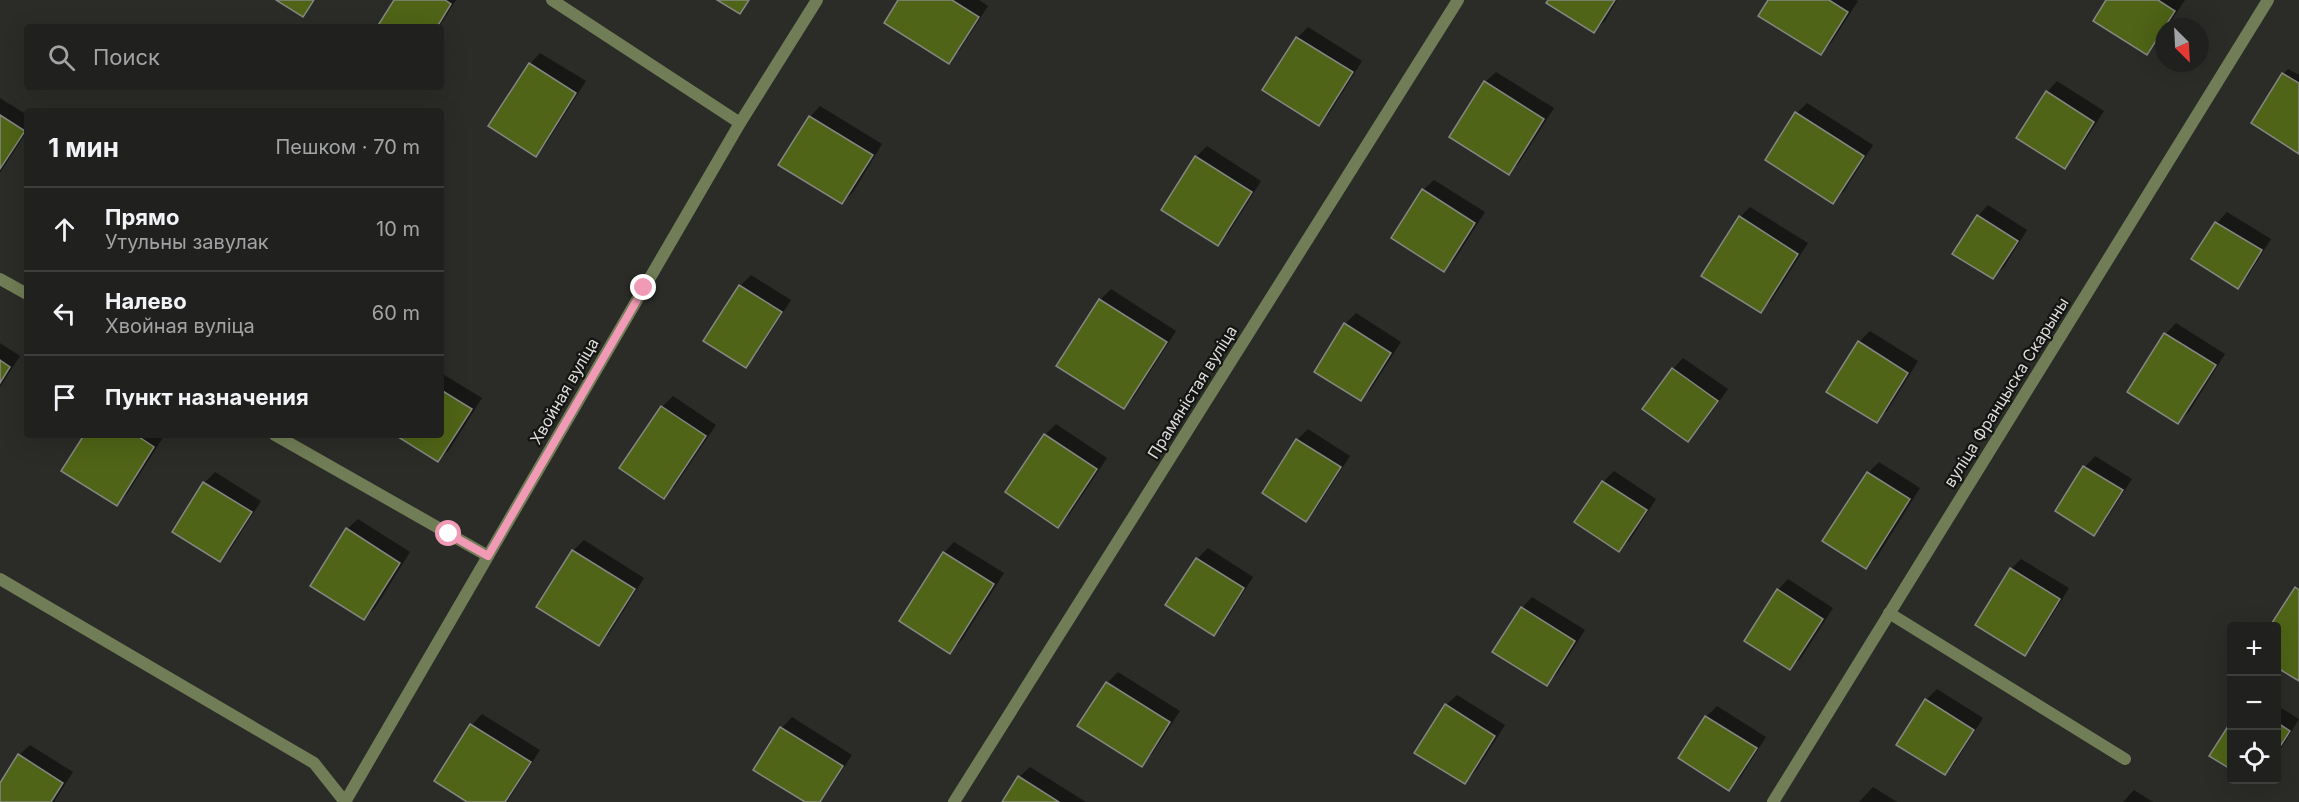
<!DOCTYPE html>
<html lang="ru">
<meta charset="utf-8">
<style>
:root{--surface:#20211e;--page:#282927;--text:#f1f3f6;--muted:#a2a3a4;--line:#3d3e3c}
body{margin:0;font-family:Inter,sans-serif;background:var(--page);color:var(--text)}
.controls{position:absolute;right:18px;bottom:18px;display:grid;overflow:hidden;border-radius:6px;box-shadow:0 6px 24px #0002}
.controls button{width:54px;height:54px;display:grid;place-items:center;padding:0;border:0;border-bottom:2px solid var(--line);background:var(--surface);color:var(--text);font:30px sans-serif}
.compass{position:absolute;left:2155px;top:18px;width:54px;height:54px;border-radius:50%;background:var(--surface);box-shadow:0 6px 24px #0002;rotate:156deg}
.stop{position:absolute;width:18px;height:18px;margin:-14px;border:4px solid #f09ab6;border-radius:50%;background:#fff}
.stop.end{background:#f09ab6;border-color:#fff;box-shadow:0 2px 6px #0008}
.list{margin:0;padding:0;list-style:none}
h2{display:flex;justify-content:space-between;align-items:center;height:78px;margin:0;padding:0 24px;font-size:26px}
h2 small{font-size:20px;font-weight:400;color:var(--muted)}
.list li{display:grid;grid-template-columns:39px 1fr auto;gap:18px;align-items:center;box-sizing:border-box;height:84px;padding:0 24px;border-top:2px solid var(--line)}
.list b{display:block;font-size:22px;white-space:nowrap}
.list p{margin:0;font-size:20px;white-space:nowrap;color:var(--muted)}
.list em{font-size:20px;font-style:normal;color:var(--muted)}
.icon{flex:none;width:33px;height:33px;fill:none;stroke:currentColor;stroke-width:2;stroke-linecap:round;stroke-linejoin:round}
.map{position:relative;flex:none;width:2299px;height:802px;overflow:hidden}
.search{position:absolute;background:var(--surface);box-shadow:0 6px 24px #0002;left:24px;top:24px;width:420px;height:66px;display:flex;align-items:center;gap:15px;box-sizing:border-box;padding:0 21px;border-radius:6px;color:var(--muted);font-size:22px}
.panel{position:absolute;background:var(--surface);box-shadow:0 6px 24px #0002;left:24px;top:108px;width:420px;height:330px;border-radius:6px}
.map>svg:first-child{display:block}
.shadow{fill:#0007}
.building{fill:#4f6416;stroke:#848681;stroke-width:1.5}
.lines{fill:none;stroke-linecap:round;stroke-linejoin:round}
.lane{stroke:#707d56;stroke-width:12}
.street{stroke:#707d56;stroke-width:12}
.route{stroke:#f09ab6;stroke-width:8}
.labels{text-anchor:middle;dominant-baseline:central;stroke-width:4.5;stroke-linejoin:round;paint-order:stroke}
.street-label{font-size:16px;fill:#dddedc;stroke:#141413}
</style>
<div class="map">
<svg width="2299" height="802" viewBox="0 0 2299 802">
<rect width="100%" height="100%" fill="#2b2c28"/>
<g class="shadow">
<path d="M279,0H316L303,15Z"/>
<path d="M396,0H456L439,27H378Z"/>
<path d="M900,0H979L988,6L959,51L948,62Z"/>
<path d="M1550,0H1617L1605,21L1594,31Z"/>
<path d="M1770,0H1856L1858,1L1831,43L1821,53Z"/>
<path d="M2107,0H2185L2167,27H2164V32L2158,42L2147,53Z"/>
<path d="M1308,27L1362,61L1329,114L1319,124L1297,38Z"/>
<path d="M540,53L586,81L546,144L536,155L530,64Z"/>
<path d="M2288,69L2299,75V152L2283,74Z"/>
<path d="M1496,72L1554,108L1519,163L1509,173L1485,82Z"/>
<path d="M2057,81L2104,111L2075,156L2064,167L2047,92Z"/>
<path d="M0,98L27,115V131L0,173Z"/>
<path d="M1807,103L1873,145L1844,191L1833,202L1797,113Z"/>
<path d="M820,106L882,144L853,192L842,203L810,117Z"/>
<path d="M1207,146L1261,181L1228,234L1217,244L1196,157Z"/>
<path d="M1434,180L1485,212L1455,259L1444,270L1423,190Z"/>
<path d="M1988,205L2027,230L2004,267L1993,277L1978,216Z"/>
<path d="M1750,207L1808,243L1771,301L1760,311L1740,217Z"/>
<path d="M2227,212L2271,239L2248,276L2238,287L2193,259L2217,223Z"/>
<path d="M751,275L791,300L756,355L746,366L705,341L740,286Z"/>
<path d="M1111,289L1176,331L1134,397L1124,408L1100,300Z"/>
<path d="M1356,313L1401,342L1371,389L1361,399L1316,371L1345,324Z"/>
<path d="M2176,323L2225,354L2189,412L2178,422L2166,334Z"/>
<path d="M1870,331L1918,361L1887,411L1876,421L1828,391L1859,342Z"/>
<path d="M0,343L20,356L0,387Z"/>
<path d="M1683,358L1728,389L1699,429L1688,440L1673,369Z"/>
<path d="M441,373L482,398L449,450L438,460L398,435H441Z"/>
<path d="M673,396L716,425L675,486L664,497L662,407Z"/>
<path d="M1056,424L1107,458L1069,515L1058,526L1007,492L1045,435Z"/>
<path d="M1308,429L1350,456L1316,509L1306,520L1264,493L1297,440Z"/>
<path d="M86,435H163L164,436L127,494L117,504Z"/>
<path d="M2095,456L2132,479L2104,523L2094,534L2057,511L2085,467Z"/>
<path d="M1879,462L1920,488L1877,557L1866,567L1868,473Z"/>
<path d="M1614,471L1656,499L1630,540L1619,550L1576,522L1603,482Z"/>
<path d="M215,472L261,501L230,550L220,560L174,532L204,483Z"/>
<path d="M358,519L410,552L375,608L364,618L347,529Z"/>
<path d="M584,540L644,578L609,634L599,644L573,551Z"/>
<path d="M954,542L1004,573L961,641L950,652L944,553Z"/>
<path d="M1208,548L1253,577L1224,623L1213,634L1197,559Z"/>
<path d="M2021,559L2069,588L2035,643L2025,654L2011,569Z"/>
<path d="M1788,579L1833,608L1801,658L1790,668L1778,590Z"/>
<path d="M1532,597L1585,630L1557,674L1546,684L1522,608Z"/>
<path d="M1118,672L1180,711L1152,754L1141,765L1080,726L1107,683Z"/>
<path d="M1937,689L1983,718L1955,763L1945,773L1926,700Z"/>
<path d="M1457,695L1505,725L1475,772L1464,783L1446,705Z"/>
<path d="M2276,705L2299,719L2276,757Z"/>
<path d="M1717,706L1766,737L1740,778L1729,789L1680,758L1706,717Z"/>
<path d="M482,714L540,750L507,802H469L436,781L472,725Z"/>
<path d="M792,717L852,755L821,802H808L755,769L782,728Z"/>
<path d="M30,745L73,772L54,802H0V786L19,755Z"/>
<path d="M1030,767L1086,802H1004L1019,777Z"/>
<path d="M2249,780H2260L2256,784Z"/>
<path d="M1873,787L1897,802H1859Z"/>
<path d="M2134,790L2153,802H2123Z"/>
</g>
<g class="building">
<path d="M276,0H314L303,17Z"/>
<path d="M394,0H445L451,4L437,27H377Z"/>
<path d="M717,0H749L740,14Z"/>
<path d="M898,0H952L979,17L949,64L884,23Z"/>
<path d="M1548,0H1615L1594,33L1546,3Z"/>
<path d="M1768,0H1829L1848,12L1821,55L1758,16Z"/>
<path d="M2106,0H2158L2175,11L2147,55L2093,21Z"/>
<path d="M1296,37L1353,72L1319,126L1262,90Z"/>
<path d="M529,63L576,93L536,157L488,126Z"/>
<path d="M2282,73L2299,83V154L2251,123Z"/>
<path d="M1484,81L1544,119L1509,175L1449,137Z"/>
<path d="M2046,91L2094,122L2065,169L2016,138Z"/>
<path d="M1795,112L1864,156L1833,204L1765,160Z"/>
<path d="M0,115L25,131L0,169Z"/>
<path d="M809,116L873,155L842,204L778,165Z"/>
<path d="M1195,156L1252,192L1218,246L1161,210Z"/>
<path d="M1422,189L1475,223L1444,272L1391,238Z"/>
<path d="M1977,215L2018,241L1993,279L1952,254Z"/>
<path d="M1739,216L1798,254L1761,313L1701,276Z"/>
<path d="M2215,222L2262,250L2238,289L2191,259Z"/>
<path d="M739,285L782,312L746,368L703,341Z"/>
<path d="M1099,299L1167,342L1124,409L1056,366Z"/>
<path d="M1344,323L1391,353L1361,401L1314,372Z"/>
<path d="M2164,333L2216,365L2178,424L2127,392Z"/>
<path d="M1858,341L1908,373L1877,423L1826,392Z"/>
<path d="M0,360L10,367L0,383Z"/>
<path d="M1672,368L1718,401L1688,442L1642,409Z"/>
<path d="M441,390L472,409L438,462L395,435H441Z"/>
<path d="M661,406L706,436L664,499L619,468Z"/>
<path d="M1044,434L1097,469L1058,528L1005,492Z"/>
<path d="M84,435H136L154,447L117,506L61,471Z"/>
<path d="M1296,439L1341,467L1306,522L1262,493Z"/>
<path d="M2083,466L2123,490L2094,536L2055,511Z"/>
<path d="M1867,472L1910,499L1866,569L1822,541Z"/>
<path d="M1602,481L1647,510L1619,552L1574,522Z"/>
<path d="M203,482L252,512L220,562L172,532Z"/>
<path d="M346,528L400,563L364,620L310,586Z"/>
<path d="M572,550L635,589L599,646L536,607Z"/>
<path d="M943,552L994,584L950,654L899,621Z"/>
<path d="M1196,558L1244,588L1214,636L1165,605Z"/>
<path d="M2010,568L2060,599L2025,656L1975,625Z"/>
<path d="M2295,587L2299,590V681L2276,667V626H2270Z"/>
<path d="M1777,589L1823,619L1790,670L1744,641Z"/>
<path d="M1521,607L1575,641L1547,686L1492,652Z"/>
<path d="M1106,682L1170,722L1142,767L1077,726Z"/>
<path d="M1925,699L1974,730L1945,775L1896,745Z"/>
<path d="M1445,704L1495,736L1465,784L1414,753Z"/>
<path d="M1705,716L1757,748L1729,791L1678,758Z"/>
<path d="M2232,720V770L2209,756Z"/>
<path d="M2276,722L2290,731L2276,753Z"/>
<path d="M470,724L531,762L505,802H467L434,781Z"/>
<path d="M780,727L843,766L820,802H805L753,770Z"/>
<path d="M18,754L63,783L51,802H0V783Z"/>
<path d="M1018,776L1059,802H1002Z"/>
</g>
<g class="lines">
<g class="lane">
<path d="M0,579L314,763L345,802"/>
<path d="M1889,613L2125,759"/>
</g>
<g class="street">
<path d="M552,0L740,123"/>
<path d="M0,279L27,294"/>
<path d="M275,435L488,556"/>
<path d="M345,802L740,123L817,0"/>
<path d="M954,802L1458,0"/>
<path d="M1773,802L2268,0"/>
</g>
</g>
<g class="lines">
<path class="route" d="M449,534L488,556L644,288"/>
</g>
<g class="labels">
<g class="street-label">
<text transform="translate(564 391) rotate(-60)">Хвойная вуліца</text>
<text transform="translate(1192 392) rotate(-58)">Прамяністая вуліца</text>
<text transform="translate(2006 392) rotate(-58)">вуліца Францыска Скарыны</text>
</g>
</g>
</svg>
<div class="controls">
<button>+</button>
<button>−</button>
<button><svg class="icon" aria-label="locate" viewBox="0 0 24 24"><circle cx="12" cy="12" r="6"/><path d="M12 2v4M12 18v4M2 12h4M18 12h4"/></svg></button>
</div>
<svg class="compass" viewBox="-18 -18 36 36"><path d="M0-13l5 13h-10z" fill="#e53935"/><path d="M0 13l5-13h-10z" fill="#a2a3a4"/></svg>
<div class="stop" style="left:449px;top:534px"></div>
<div class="stop end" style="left:644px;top:288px"></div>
<div class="search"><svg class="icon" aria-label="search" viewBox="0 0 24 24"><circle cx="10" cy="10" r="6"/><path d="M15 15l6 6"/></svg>Поиск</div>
<section class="panel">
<h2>1 мин<small>Пешком · 70 m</small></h2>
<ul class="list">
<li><svg class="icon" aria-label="ahead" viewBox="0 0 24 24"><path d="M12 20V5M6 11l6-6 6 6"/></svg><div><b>Прямо</b><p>Утульны завулак</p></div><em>10 m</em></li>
<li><svg class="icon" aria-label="left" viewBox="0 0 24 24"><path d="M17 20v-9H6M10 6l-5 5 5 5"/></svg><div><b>Налево</b><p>Хвойная вуліца</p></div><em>60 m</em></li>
<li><svg class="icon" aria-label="arrive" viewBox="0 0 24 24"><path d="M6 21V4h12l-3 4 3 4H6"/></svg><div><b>Пункт назначения</b></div></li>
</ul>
</section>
</div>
